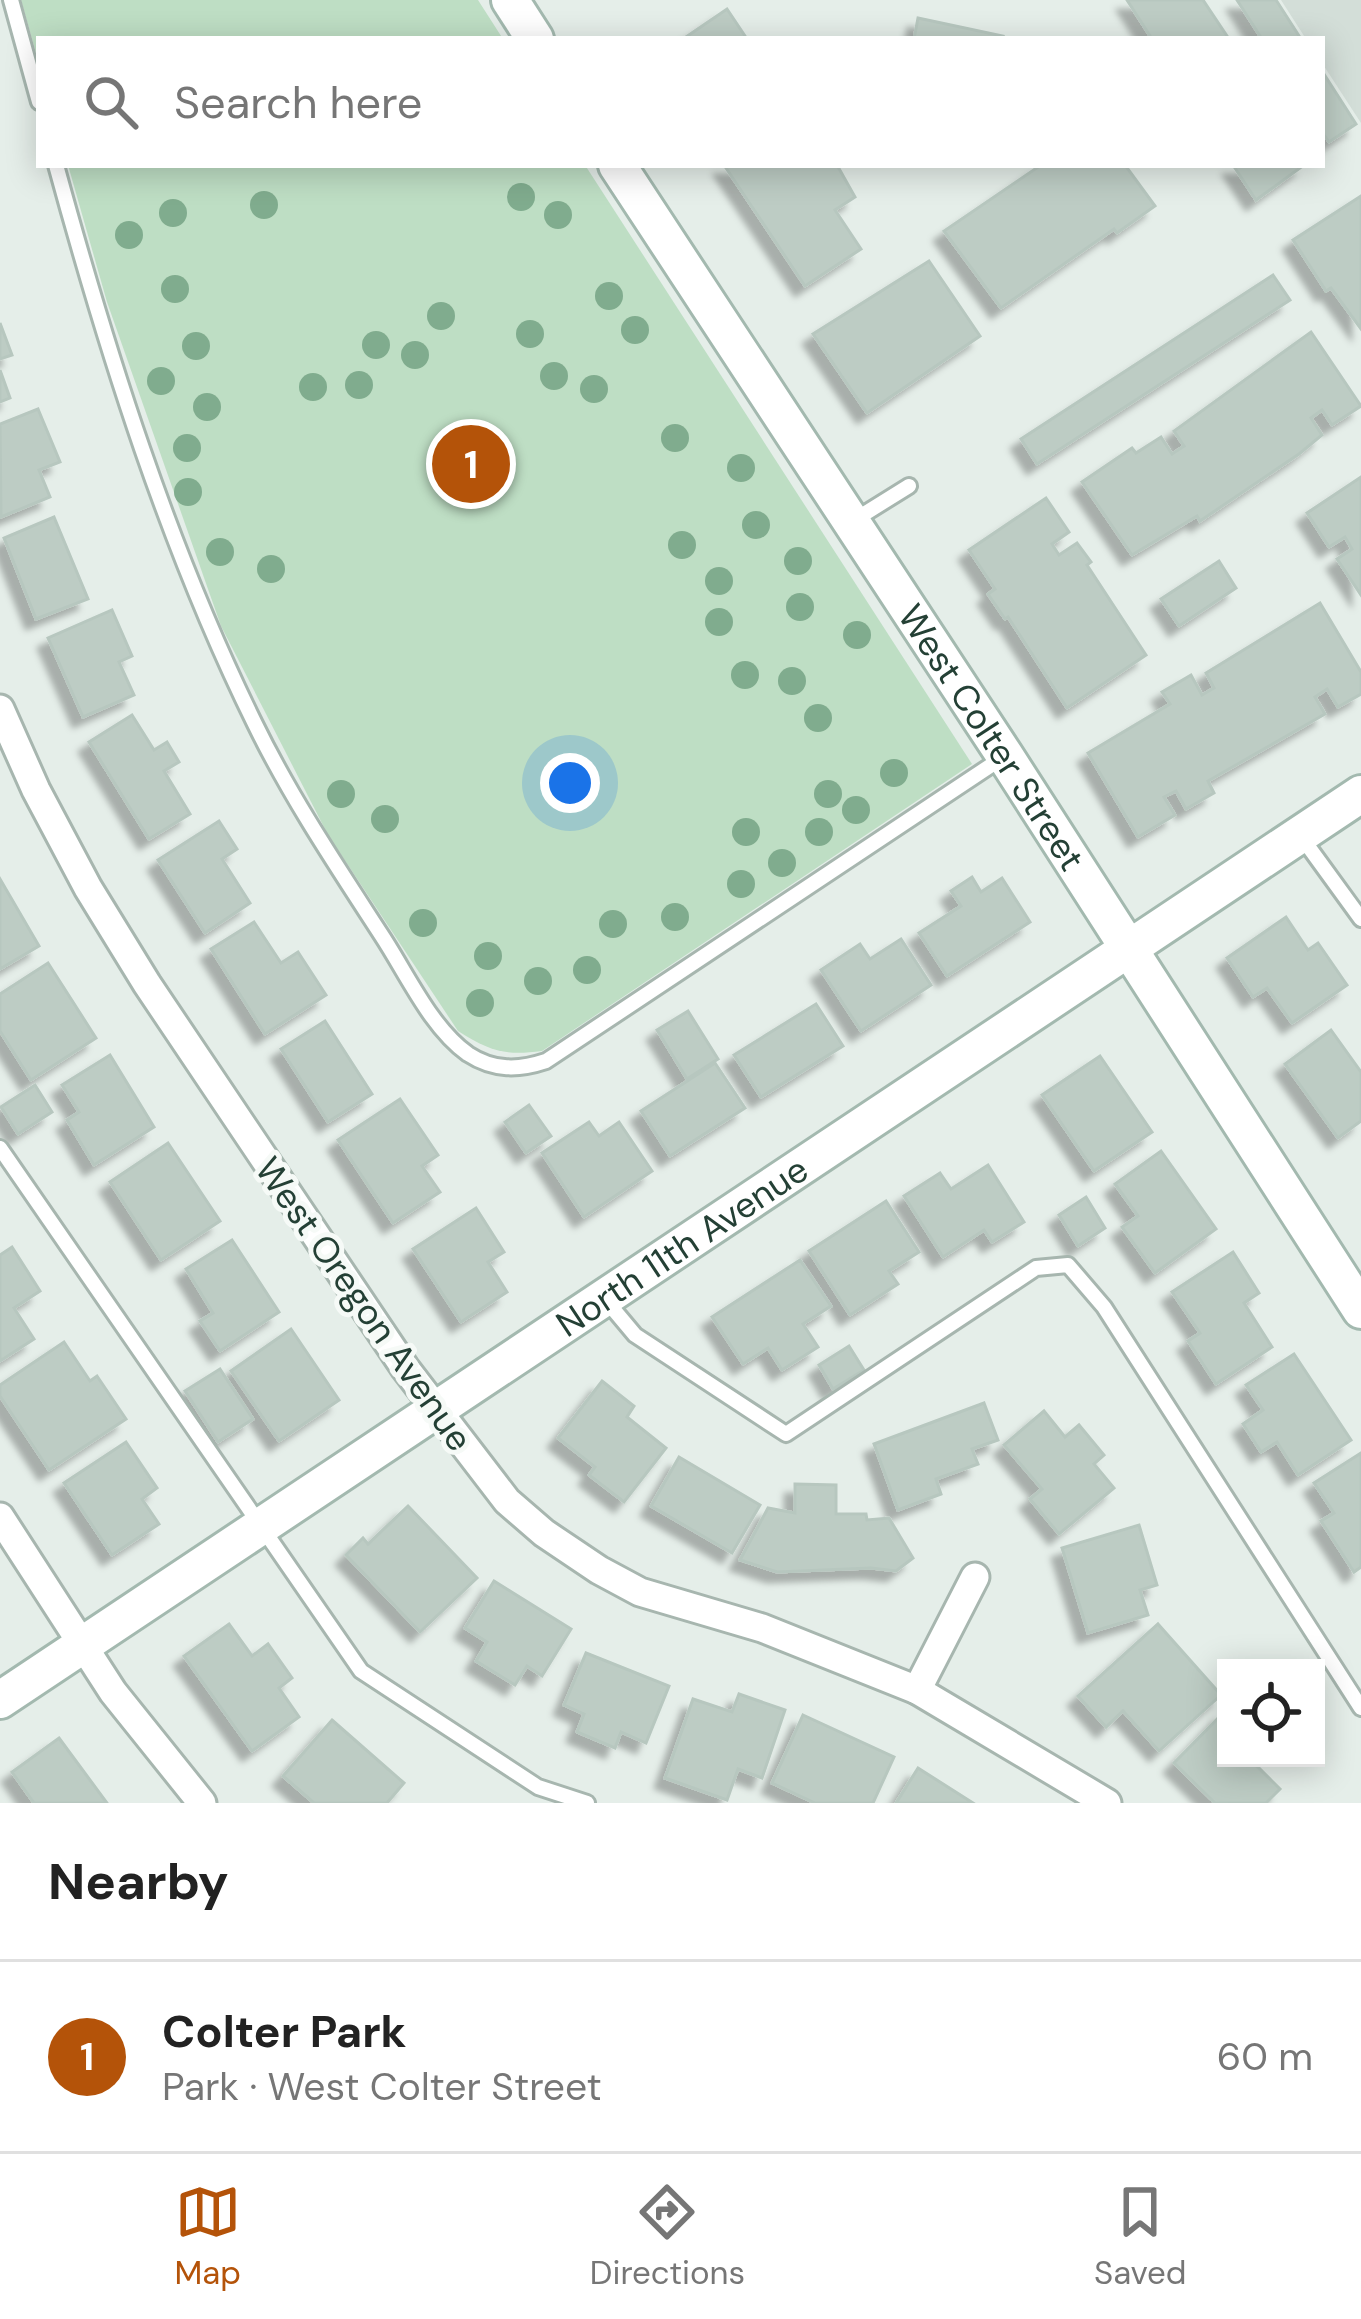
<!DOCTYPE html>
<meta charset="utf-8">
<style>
:root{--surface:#fff;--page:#f6f6f6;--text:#222;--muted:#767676;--line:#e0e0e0;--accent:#b45309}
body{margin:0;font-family:"DM Sans",sans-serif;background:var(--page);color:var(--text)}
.controls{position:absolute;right:36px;bottom:36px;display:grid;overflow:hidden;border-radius:0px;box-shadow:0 6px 30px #0003}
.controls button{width:108px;height:108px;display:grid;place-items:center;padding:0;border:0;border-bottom:3px solid var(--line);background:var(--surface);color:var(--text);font:60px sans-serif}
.you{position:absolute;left:570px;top:783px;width:42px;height:42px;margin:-30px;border:9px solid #fff;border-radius:50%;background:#1a73e8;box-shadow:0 0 0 18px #1a73e833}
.badge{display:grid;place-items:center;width:78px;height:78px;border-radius:50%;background:var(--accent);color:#fff;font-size:39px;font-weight:700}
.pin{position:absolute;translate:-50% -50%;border:6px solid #fff;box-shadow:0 3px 12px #0006}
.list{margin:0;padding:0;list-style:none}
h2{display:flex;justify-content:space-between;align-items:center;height:156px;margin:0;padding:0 48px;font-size:51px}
h2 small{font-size:39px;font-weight:400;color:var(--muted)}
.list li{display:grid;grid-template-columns:78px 1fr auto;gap:36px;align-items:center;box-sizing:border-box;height:192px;padding:0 48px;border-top:3px solid var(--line)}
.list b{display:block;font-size:45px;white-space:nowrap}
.list p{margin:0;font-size:39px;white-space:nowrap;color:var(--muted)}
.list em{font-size:39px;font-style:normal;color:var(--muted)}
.icon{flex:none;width:66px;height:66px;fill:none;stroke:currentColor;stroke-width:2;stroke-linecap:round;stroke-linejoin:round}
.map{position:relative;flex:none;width:1361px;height:1803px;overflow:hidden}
.search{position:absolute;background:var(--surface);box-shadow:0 6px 30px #0003;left:36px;right:36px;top:36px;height:132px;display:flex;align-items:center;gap:30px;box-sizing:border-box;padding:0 42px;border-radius:0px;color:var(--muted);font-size:45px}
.sheet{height:348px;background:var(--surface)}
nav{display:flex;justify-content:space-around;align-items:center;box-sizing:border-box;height:168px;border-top:3px solid var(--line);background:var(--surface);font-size:33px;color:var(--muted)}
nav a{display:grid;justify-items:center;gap:6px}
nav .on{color:var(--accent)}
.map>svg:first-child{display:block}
.built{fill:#d3ded8}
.green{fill:#bedec4}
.building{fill:#bdccc4;stroke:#b7c7bf;stroke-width:3;filter:url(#shadow)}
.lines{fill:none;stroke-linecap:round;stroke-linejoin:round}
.lane-casing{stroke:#a7b6af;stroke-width:20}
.street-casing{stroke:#a7b6af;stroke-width:33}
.secondary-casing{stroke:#a3b9af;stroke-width:42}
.lane{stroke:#fff;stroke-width:14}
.street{stroke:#fff;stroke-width:27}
.secondary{stroke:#fff;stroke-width:36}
.tree{fill:#80ac8e}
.labels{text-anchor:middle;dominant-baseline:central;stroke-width:10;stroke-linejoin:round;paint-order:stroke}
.street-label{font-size:36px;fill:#244035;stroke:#f6faf7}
</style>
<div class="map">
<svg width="1361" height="1803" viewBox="0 0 1361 1803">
<defs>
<filter id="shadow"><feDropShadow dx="-10" dy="10" stdDeviation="3" flood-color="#0004"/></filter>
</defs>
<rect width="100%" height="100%" fill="#e5eee9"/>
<path class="built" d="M1281,0H1361V123L1322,63V39H1306Z"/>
<g class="green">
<path d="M21,0H478L503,39H39V64Z"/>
<path d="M68,165H585L972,764L542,1051C504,1056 490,1051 458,1031L328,835L221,626L107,302Z"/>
</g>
<g class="building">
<path d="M1127,0H1203L1229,39H1152Z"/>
<path d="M1237,0H1276L1301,39H1262Z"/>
<path d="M727,9L747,39H683Z"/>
<path d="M918,18L1003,36L1002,39H914Z"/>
<path d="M1322,71L1356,124L1329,142L1322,132Z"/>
<path d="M724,165H837L855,197L835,210L861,249L805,286Z"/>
<path d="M1041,165H1125L1155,206L1117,233L1114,229L1001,308L944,231Z"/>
<path d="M1233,165H1304L1256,200Z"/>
<path d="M1361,196V329L1331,288L1326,291L1293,240Z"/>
<path d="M929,261L980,336L867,413L813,334Z"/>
<path d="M1273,275L1290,300L1037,464L1021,439Z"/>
<path d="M0,323L12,355L0,359Z"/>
<path d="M1311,332L1361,406L1332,425L1322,410L1311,418L1322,435L1299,454L1200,521L1197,516L1132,555L1082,482L1132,448L1136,453L1161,437L1172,454L1184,446L1174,431Z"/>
<path d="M0,370L10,398L0,402Z"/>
<path d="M38,409L60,462L39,470L50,497L1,517L0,424Z"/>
<path d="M1361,477V595L1337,559L1352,549L1345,537L1329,547L1307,513Z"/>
<path d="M1046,498L1069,532L1052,544L1059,555L1077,543L1091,562L1087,565L1146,655L1067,708L1008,617L1005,619L988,594L995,589L969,550Z"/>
<path d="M54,517L88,599L36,619L4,538Z"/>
<path d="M1219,561L1236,588L1179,626L1161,599Z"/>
<path d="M1320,603L1361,672V694L1338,707L1327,689L1315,697L1325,714L1208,781L1214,793L1186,809L1176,791L1164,797L1175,815L1138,837L1088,753L1170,704L1162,692L1191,675L1202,695L1214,688L1206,673Z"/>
<path d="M112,610L132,656L119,662L134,695L83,717L48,638Z"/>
<path d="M132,715L154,750L167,742L179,762L164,771L190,814L149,839L89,742Z"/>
<path d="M219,821L237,849L222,859L250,903L205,933L158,860Z"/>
<path d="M972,877L981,892L1002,878L1030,922L947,976L919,933L961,906L951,891Z"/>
<path d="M0,879L39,946L0,969Z"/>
<path d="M1286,917L1308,950L1318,943L1347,985L1292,1023L1267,988L1253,997L1227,958Z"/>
<path d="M254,922L281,963L298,952L326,995L265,1034L211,949Z"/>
<path d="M901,939L931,985L861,1031L821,970L860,944L870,959Z"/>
<path d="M48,963L96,1038L31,1080L0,1031V994Z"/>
<path d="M816,1004L843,1046L761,1097L734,1055Z"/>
<path d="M688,1011L718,1059L687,1079L657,1030Z"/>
<path d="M325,1021L372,1094L328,1122L281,1049Z"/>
<path d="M1331,1030L1361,1072V1121L1338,1138L1285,1064Z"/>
<path d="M110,1055L154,1127L94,1165L67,1120L79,1112L62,1085Z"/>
<path d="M1100,1056L1152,1132L1094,1171L1042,1095Z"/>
<path d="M715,1063L745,1108L670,1156L641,1111Z"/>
<path d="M35,1085L52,1112L18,1134L1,1107Z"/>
<path d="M400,1099L438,1155L422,1166L440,1192L393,1223L338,1140Z"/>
<path d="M529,1105L551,1136L526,1153L505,1122Z"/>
<path d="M589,1122L599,1136L619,1122L652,1171L584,1217L542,1153Z"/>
<path d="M168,1143L220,1221L161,1260L110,1182Z"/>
<path d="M1161,1151L1216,1229L1155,1273L1122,1227L1138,1216L1115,1184Z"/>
<path d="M988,1165L1024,1222L992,1242L984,1230L943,1257L904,1196L940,1173L951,1189Z"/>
<path d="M1086,1197L1105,1228L1078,1246L1059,1215Z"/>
<path d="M886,1201L919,1252L889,1271L898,1284L850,1315L809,1251Z"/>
<path d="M476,1208L504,1252L488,1262L507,1292L461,1322L413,1249Z"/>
<path d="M232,1240L279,1312L220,1351L200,1321L213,1313L186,1269Z"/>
<path d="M12,1247L40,1291L14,1308L34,1339L0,1361V1255Z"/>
<path d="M1233,1252L1259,1293L1244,1303L1272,1347L1216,1384L1188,1341L1200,1333L1172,1292Z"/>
<path d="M800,1260L831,1306L803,1324L818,1347L782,1370L768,1348L743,1364L712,1317Z"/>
<path d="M291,1329L339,1400L279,1441L231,1371Z"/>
<path d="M64,1342L90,1381L97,1376L126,1419L49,1470L0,1396V1385Z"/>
<path d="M849,1346L864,1370L833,1389L819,1365Z"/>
<path d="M1294,1354L1351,1440L1298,1475L1277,1442L1261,1452L1243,1424L1263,1410L1246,1385Z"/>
<path d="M220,1369L253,1419L218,1442L185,1391Z"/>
<path d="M602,1381L634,1406L627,1417L666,1448L624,1502L589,1475L595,1467L558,1438Z"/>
<path d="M984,1403L998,1440L972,1449L978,1464L936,1479L941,1494L898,1510L874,1444Z"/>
<path d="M1044,1411L1065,1437L1079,1425L1104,1455L1094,1464L1114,1488L1059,1534L1030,1499L1042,1489L1004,1445Z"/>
<path d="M126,1442L157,1488L142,1499L159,1524L112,1555L64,1483Z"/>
<path d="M1361,1453V1567L1354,1572L1321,1521L1334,1513L1314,1483Z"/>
<path d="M679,1457L760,1505L732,1553L651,1506Z"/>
<path d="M795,1484L836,1485V1514H866L867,1520L889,1518L913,1558L896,1571L871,1568L777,1572L740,1560L768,1508L795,1513Z"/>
<path d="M408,1506L477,1578L420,1632L346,1555L363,1538L368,1544Z"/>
<path d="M1139,1525L1157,1585L1140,1590L1148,1615L1088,1633L1062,1548Z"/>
<path d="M494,1581L571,1629L542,1676L527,1666L515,1685L476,1661L487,1642L465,1628Z"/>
<path d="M229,1624L252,1656L268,1644L292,1678L279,1688L299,1717L252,1751L184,1656Z"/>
<path d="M1158,1624L1221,1695L1159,1751L1123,1711L1106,1727L1078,1696Z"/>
<path d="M586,1653L669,1686L646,1743L621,1732L615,1748L577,1732L584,1714L564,1705Z"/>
<path d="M739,1694L785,1710L762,1778L738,1769L727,1800L665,1778L693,1699L732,1712Z"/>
<path d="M1224,1712L1226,1758H1263L1256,1765L1280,1789L1266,1803H1215L1174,1763Z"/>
<path d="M803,1715L894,1757L873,1803H815L772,1783Z"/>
<path d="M332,1720L404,1783L387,1803H314L283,1776Z"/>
<path d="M59,1738L107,1803H34L12,1772Z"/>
<path d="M918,1768L973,1803H896Z"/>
</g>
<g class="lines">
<g class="lane-casing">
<g id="lane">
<path d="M11,0L39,102"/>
<path d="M56,165C108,355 168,547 255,724C291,798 338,868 382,936C407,974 431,1028 468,1054C494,1071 519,1070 546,1061L1005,756"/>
<path d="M856,519L909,486"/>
<path d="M1300,835L1361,919"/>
<path d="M0,1148L361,1671L538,1787L587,1803"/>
<path d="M604,1298L635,1335L786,1434L1036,1268L1068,1265L1104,1307L1361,1708"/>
</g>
</g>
<g class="street-casing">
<g id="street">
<path d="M0,709L36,790L88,888L147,984L405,1368L507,1501L544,1533L599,1570L640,1592L762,1628L917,1690L1107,1803"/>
<path d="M0,1517L113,1692L202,1803"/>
<path d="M917,1690L975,1577"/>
</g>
</g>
<g class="secondary-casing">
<g id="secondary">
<path d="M510,0L535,39"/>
<path id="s1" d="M617,165L1005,756L1361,1310"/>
<path id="s2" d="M0,1700L1361,794"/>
</g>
</g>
<use href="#lane" class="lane"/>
<use href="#street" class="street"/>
<use href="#secondary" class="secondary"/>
</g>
<g class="tree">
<circle cx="521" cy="197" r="14"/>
<circle cx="264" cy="205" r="14"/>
<circle cx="173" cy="213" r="14"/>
<circle cx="558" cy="215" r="14"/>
<circle cx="129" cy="235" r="14"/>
<circle cx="175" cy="289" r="14"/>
<circle cx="609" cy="296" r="14"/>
<circle cx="441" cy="316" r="14"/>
<circle cx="635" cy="330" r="14"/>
<circle cx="530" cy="334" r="14"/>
<circle cx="376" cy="345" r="14"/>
<circle cx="196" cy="346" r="14"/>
<circle cx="415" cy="355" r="14"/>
<circle cx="554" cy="376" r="14"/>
<circle cx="161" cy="381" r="14"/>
<circle cx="359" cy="385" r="14"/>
<circle cx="313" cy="387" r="14"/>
<circle cx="594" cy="389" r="14"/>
<circle cx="207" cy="407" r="14"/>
<circle cx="675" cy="438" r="14"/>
<circle cx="187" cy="448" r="14"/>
<circle cx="741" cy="468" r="14"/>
<circle cx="188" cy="492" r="14"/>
<circle cx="756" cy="525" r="14"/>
<circle cx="682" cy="545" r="14"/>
<circle cx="220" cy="552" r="14"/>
<circle cx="798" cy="561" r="14"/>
<circle cx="271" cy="569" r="14"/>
<circle cx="719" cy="581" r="14"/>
<circle cx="800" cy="607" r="14"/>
<circle cx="719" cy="622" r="14"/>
<circle cx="857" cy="635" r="14"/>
<circle cx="745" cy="675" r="14"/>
<circle cx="792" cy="681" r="14"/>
<circle cx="818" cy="718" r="14"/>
<circle cx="894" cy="773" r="14"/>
<circle cx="341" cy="794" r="14"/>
<circle cx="828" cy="794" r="14"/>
<circle cx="856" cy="810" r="14"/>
<circle cx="385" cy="819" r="14"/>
<circle cx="746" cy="832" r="14"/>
<circle cx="819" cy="832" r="14"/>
<circle cx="782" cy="863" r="14"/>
<circle cx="741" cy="884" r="14"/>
<circle cx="675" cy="917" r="14"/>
<circle cx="423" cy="923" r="14"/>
<circle cx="613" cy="924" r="14"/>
<circle cx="488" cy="956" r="14"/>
<circle cx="587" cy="970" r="14"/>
<circle cx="538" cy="981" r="14"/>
<circle cx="480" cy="1003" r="14"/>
</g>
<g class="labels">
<g class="street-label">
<text stroke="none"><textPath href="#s1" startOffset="684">West Colter Street</textPath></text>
<text stroke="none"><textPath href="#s2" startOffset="819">North 11th Avenue</textPath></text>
<text transform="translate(364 1304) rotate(55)">West Oregon Avenue</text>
</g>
</g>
</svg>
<div class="controls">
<button><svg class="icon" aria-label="locate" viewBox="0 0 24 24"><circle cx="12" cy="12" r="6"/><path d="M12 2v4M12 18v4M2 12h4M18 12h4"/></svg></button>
</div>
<div class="you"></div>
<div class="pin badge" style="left:471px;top:464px">1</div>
<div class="search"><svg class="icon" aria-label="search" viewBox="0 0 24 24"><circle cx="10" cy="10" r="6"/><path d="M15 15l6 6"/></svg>Search here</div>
</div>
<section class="sheet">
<h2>Nearby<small></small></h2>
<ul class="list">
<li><span class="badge">1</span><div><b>Colter Park</b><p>Park · West Colter Street</p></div><em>60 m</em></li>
</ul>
</section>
<nav>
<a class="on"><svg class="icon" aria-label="map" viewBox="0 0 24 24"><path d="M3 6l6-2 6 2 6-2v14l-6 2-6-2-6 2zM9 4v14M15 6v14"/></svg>Map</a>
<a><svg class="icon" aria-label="directions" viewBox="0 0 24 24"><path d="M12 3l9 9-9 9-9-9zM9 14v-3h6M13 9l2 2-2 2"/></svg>Directions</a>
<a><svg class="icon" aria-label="saved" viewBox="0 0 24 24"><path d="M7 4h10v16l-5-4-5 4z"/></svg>Saved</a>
</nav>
